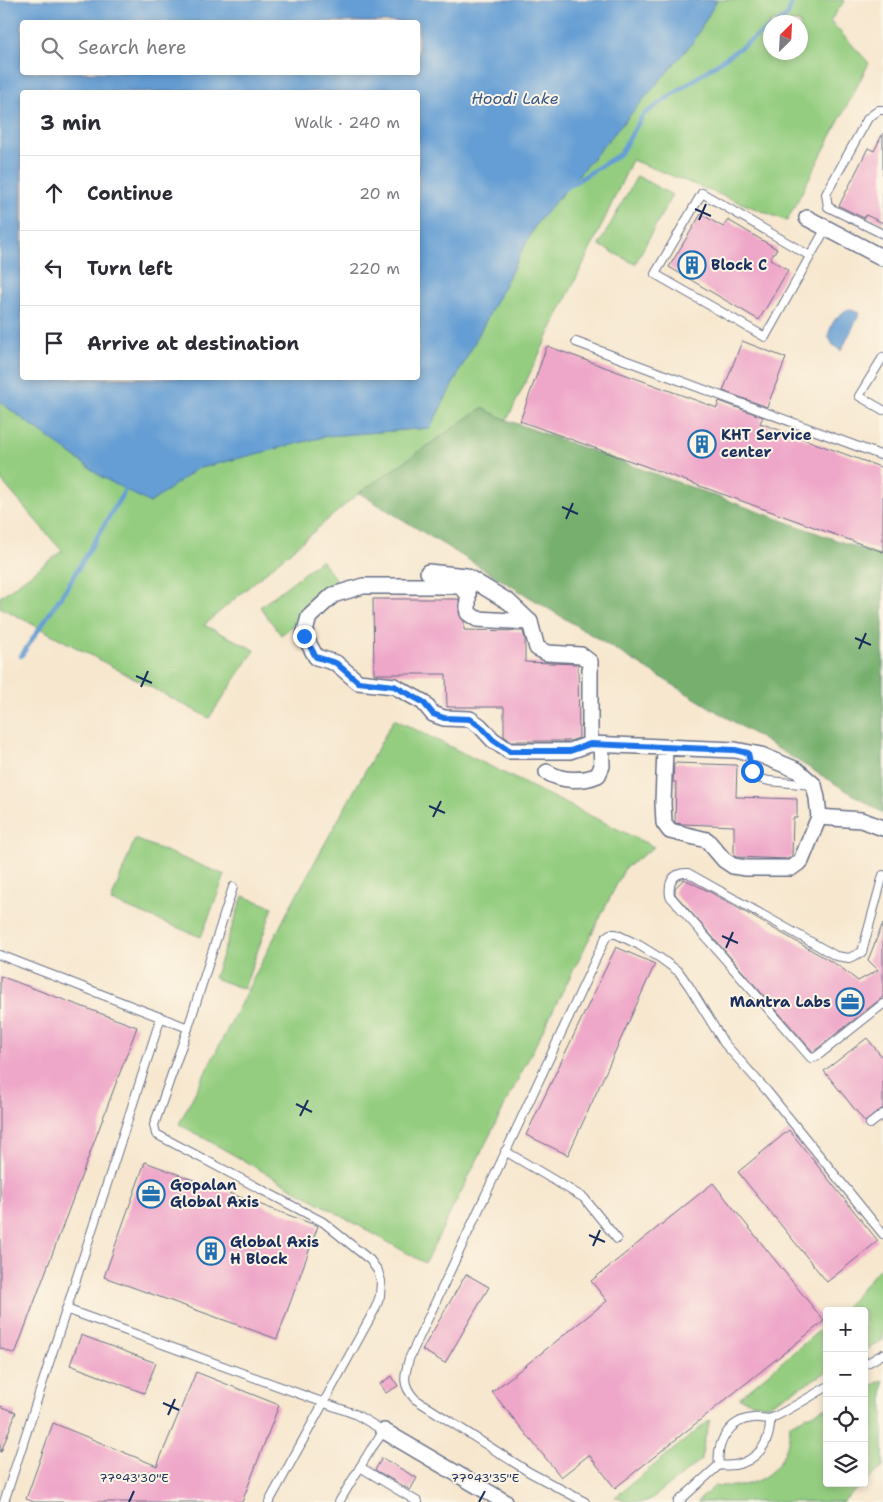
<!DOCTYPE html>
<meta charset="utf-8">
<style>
:root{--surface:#fff;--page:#f7f7f7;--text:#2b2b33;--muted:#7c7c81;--line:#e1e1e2}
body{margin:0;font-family:"Shantell Sans",sans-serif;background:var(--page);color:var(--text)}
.controls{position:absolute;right:15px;bottom:15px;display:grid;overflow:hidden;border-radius:5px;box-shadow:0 2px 8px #0003}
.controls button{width:45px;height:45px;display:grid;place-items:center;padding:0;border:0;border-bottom:1px solid var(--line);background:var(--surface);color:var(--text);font:25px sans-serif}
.compass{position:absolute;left:763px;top:15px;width:45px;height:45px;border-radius:50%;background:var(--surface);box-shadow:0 2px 8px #0003;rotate:24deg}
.stop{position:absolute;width:15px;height:15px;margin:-11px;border:4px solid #1a73e8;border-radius:50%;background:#fff}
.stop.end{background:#1a73e8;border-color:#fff;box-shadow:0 1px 5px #0008}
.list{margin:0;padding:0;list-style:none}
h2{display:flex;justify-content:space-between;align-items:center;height:65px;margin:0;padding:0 20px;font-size:21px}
h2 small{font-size:16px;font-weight:400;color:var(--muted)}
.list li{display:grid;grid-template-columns:32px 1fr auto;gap:15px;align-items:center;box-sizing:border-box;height:75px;padding:0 20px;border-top:1px solid var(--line)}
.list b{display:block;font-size:19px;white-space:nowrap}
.list em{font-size:16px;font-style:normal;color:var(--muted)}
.icon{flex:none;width:28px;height:28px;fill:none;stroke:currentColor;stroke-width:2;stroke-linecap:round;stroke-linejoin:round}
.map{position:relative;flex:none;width:883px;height:1502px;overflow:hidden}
.search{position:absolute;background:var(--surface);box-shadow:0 2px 8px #0003;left:20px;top:20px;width:400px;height:55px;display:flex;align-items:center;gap:12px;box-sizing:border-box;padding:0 18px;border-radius:5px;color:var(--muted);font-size:19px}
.panel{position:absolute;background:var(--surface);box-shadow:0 2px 8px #0003;left:20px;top:90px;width:400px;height:290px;border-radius:5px}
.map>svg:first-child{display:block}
.green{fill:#94cd80;stroke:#587e6f;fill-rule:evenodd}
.forest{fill:#77b06e;stroke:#497066}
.water{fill:#659ed4;stroke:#406699;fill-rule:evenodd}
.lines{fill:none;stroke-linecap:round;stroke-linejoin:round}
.stream{stroke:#659ed4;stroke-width:4.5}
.building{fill:#efa7c9}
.lane-casing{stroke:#686f86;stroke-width:10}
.street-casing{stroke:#686f86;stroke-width:18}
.lane{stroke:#fff;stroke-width:8}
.street{stroke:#fff;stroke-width:15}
.route{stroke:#1a73e8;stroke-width:6}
.ticks{fill:none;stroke:#1b2f5e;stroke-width:2}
.labels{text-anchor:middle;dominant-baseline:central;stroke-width:4;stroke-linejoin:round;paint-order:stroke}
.poi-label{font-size:15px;font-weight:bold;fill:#1b2f5e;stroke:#fcf5e5;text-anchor:start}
.water-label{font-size:16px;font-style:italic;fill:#355687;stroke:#fcf5e5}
.ticks-label{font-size:12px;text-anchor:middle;fill:#1b2f5e;stroke:#fcf5e5;stroke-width:4;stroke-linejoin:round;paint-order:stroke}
</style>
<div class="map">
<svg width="883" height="1502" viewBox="0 0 883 1502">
<rect width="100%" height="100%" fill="#fcf5e5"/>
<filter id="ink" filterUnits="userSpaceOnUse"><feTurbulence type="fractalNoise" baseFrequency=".02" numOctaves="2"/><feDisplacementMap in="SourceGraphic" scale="10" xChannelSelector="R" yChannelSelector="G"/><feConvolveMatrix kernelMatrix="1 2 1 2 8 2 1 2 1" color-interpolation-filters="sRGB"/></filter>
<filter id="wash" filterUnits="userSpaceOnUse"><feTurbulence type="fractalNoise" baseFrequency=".0096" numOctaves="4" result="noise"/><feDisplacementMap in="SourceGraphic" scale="20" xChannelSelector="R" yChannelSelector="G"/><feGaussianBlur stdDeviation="1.12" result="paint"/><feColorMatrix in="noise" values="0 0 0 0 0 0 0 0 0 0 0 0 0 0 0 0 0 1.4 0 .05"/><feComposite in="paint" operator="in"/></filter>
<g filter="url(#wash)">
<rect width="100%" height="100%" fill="#f7e7cf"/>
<g class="green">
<path d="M717,0H845L830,21L869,63L787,221L632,160L593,244L507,420L482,408L359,493L204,625L255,650L209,718L0,607V597L62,551L0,479V402L102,477L150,503L196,469L327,436L430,428L536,224L693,42ZM770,22H800V52H770Z"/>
<path d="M637,176L672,195L635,264L599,245Z"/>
<path d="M321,560L342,588L281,635L260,607Z"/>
<path d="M394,719L654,847L625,868L425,1263L179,1124L292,903Z"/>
<path d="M135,839L225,875L201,937L111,901Z"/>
<path d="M243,896L273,907L244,989L214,978Z"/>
<path d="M883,1264V1340L864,1351V1311H842Z"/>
<path d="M827,1324V1372L766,1406L739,1398Z"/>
<path d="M883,1380V1467L842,1502H697L716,1485C758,1492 790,1468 790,1424L827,1407V1483H864V1389Z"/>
<path d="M710,1420L704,1442L701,1460L647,1502H627L615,1497Z"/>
</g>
<path class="forest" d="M482,408L507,420L883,557V813L359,493Z"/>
<g class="water">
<path d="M0,0H717L693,42L536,224L430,428L327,436L196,469L150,503L102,477L0,402ZM22,22H418V72H22ZM22,92H418V378H22Z"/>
<path d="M848,309L860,313L841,351L833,345L828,336C832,322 835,317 848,309Z"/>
</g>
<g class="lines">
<g class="stream">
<path d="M778,22L788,15L792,0"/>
<path d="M564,189L620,154L643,115L770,27"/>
<path d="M21,656L66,589L128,485"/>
</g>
</g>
<g id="blocks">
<g class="building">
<path d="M883,133V223L866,215L864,218L839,206L868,148L874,151Z"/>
<path d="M701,214L723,227L728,220L777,249L770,259L788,270L759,320L669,267Z"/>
<path d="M742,341L786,358L767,407L723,391Z"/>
<path d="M547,346L717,408L719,401L763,417L760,423L883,468V552L520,421Z"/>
<path d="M373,599H459V613L464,621V630L523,631L525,639V662L578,664L579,738L570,741H511L504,736V707H447L446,674H374Z"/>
<path d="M674,763L737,765L736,797L797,799V818H793L792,856L788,859L736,857L734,855V826L683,824L675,823L676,782H673Z"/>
<path d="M684,879L710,892L839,966L858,981L878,970L868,960L883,923V997L813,1052L675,894V888Z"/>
<path d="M616,947L655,964L568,1155L526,1135Z"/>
<path d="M0,976L137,1027L15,1354L0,1348Z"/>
<path d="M867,1038L883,1058V1108L865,1122L824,1071Z"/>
<path d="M789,1130L878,1241L827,1282L738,1172Z"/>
<path d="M145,1162L318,1226L277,1339L104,1277Z"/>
<path d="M713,1183L824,1321L615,1488L589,1455L561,1477L492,1392L607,1301L591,1281Z"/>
<path d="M466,1274L489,1287L445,1363L422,1350Z"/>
<path d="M81,1335L156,1363L144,1393L70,1365Z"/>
<path d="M196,1372L279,1405L242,1502H34L26,1499L53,1423L157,1466Z"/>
<path d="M392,1376L398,1386L386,1393L380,1384Z"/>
<path d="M0,1406L16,1412L1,1452H0Z"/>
<path d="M382,1458L417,1478L410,1490L375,1470Z"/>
</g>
</g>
</g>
<g filter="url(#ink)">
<use href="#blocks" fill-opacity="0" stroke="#686f86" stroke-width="1"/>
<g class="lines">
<g class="lane-casing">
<g id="lane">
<path d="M883,110H879L868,118L826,194L828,207L883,234"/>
<path d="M810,256L702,193L655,274L765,337L826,228"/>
<path d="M576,342L883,456"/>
<path d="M883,357L859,396L883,410"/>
<path d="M748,753L754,777L769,781L812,785"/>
<path d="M883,875L862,952L849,958L836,956L688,873C673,872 668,882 670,896L811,1058L816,1057L883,1004"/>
<path d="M0,955L188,1028L154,1125L156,1134L323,1222L370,1260L378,1271L381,1281L380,1296L375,1309L269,1502"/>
<path d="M188,1028L233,887"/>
<path d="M870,1124L883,1114"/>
<path d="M505,1151L584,1198L617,1239"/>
<path d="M66,1309L355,1414L384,1431L371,1449L339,1502"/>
<path d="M864,1365L883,1354"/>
<path d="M719,1465C716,1443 729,1420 753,1418C760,1417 767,1420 772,1418C791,1409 809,1397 827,1387"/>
<path d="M360,1467L418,1502"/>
<path d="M4,1502L161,1017"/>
<path d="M585,1502L529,1472L415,1399C402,1385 404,1377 409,1359L606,937L610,934H616L639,945L660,958L679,972L689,986L724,1043L767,1091L883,1234"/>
<path d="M678,1502L719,1465C749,1469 771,1449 770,1419"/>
</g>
</g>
<g class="street-casing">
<g id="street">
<path d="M807,218L883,258"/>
<path d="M428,572L466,576L509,602L530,622"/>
<path d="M363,586H459L468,593V613L477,619L530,622L537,648L547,653L581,655L590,662V744L570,751H509L493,740L480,726L470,719L444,718L433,714L423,702L394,686L358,682L336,663L316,657L304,635L309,617L333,595Z"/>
<path d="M590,744L735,750L761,755L797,770L814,785L817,798L819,817L801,861L791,868H746L733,866L724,860L707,840L670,831L664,823L663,803L665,748"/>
<path d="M547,772C561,781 582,782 598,775L602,766L601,745"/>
<path d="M819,817L861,820L883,828"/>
<path d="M384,1431L505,1502"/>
</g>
</g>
<use href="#lane" class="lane"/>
<use href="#street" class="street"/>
</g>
</g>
<g class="lines" filter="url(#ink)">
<path class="route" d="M304,636L316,657L336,663L358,682L394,686L423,702L433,714L444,718L470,719L480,726L493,740L509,751H570L590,744L735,750L748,753L752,771"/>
</g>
<path class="ticks" d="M695,209L711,216M699,220L706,204M562,507L578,514M566,519L573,503M855,638L871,645M859,649L866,633M136,676L152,683M141,687L148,671M429,806L445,813M433,817L441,801M722,936L738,943M726,948L733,932M296,1104L312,1112M300,1116L308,1100M589,1235L605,1242M593,1246L600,1230M163,1403L179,1410M168,1415L175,1399M129,1502L134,1491M479,1502L485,1491"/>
<defs>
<g id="building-ring" transform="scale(1.4375)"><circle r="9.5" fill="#fcf5e5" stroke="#1f6fb2" stroke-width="1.5"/><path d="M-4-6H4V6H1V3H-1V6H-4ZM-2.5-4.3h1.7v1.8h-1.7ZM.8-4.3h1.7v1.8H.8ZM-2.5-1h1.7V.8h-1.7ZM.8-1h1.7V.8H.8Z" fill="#1f6fb2"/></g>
<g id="office-ring" transform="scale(1.4375)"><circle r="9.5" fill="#fcf5e5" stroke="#1f6fb2" stroke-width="1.5"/><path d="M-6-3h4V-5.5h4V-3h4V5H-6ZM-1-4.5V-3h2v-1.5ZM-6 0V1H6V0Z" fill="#1f6fb2"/></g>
</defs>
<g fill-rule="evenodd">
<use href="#building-ring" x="692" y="265"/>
<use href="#building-ring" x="702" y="444"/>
<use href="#office-ring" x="850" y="1002"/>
<use href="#office-ring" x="151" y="1194"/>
<use href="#building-ring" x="211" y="1251"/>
</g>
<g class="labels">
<g class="poi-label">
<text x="711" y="265">Block C</text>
<text x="721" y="435">KHT Service<tspan x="721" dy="17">center</tspan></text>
<text x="831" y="1002" text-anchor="end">Mantra Labs</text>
<text x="170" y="1185">Gopalan<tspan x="170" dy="17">Global Axis</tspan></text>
<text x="230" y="1242">Global Axis<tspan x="230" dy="17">H Block</tspan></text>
</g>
<g class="water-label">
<text x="515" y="98">Hoodi Lake</text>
</g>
</g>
<g class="ticks-label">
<text x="134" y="1482">77°43'30"E</text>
<text x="485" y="1482">77°43'35"E</text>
</g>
</svg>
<div class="controls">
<button>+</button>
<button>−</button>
<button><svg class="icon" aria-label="locate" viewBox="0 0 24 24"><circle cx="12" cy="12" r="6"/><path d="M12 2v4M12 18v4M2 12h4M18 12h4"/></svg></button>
<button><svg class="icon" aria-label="layers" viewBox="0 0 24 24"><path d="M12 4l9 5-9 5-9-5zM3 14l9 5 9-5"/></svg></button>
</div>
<svg class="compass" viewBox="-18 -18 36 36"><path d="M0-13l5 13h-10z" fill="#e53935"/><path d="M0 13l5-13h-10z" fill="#7c7c81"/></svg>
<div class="stop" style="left:752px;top:771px"></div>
<div class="stop end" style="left:304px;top:636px"></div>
<div class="search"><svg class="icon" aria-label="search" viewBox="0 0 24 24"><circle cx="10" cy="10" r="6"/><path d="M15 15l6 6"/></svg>Search here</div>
<section class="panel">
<h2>3 min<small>Walk · 240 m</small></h2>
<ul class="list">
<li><svg class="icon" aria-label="ahead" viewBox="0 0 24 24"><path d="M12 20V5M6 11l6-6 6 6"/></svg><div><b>Continue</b></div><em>20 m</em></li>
<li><svg class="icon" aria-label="left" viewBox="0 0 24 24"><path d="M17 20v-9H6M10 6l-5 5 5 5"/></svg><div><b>Turn left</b></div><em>220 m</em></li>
<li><svg class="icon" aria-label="arrive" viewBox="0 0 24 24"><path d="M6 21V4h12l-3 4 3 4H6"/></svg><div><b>Arrive at destination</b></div></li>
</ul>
</section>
</div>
